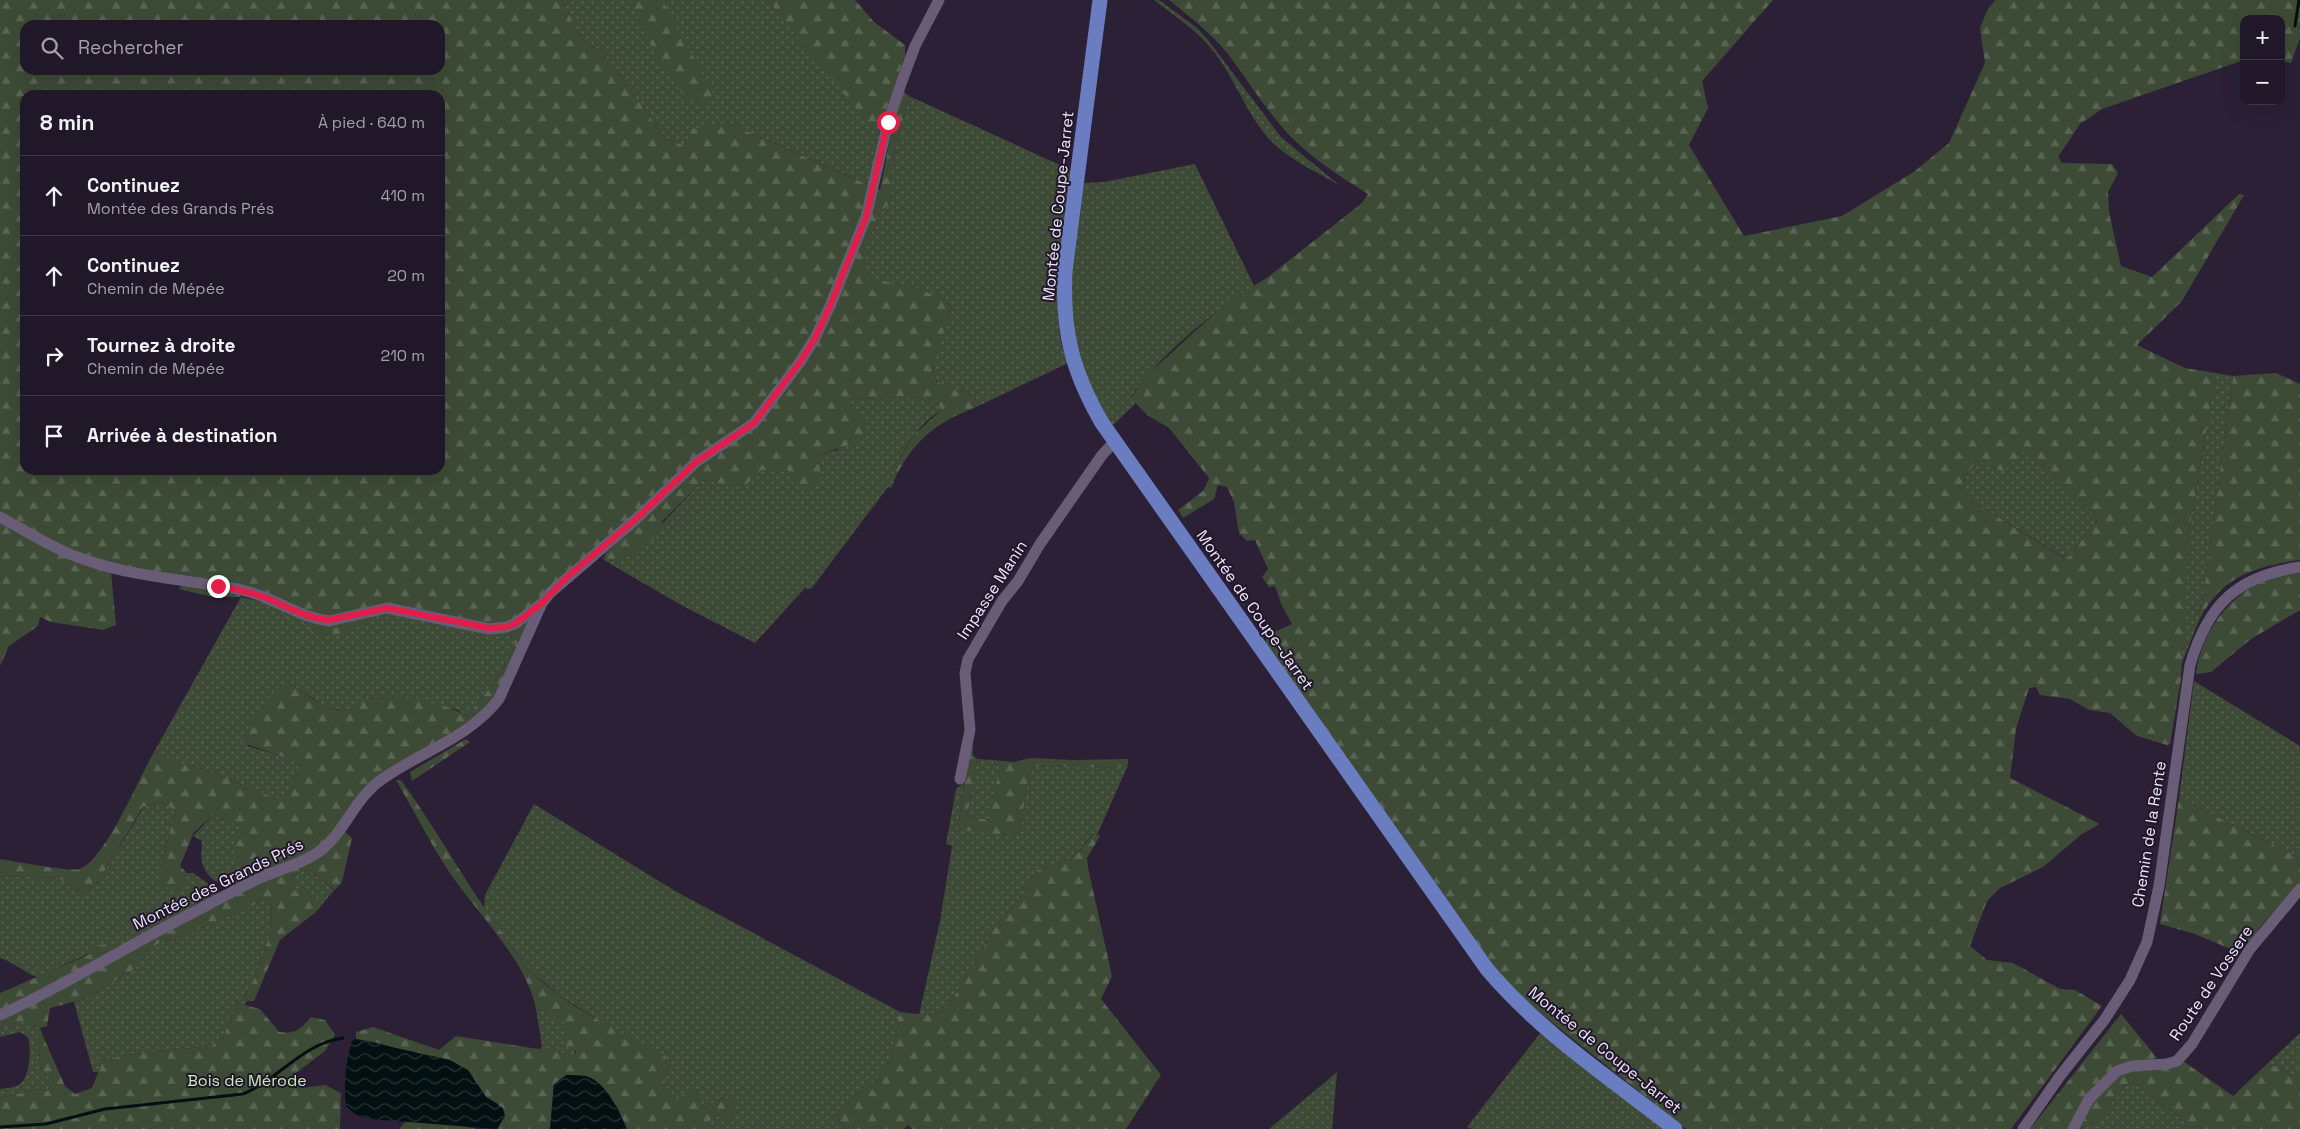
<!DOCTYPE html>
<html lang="fr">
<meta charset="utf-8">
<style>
:root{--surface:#201828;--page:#2d2534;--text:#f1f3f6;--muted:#a2a0a8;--line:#3d3745}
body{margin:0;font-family:"Space Grotesk",sans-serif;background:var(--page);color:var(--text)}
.controls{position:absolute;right:15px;top:15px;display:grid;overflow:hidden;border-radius:10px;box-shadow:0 5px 20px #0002}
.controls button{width:45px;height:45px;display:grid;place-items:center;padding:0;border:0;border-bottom:1px solid var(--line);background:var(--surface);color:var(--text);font:25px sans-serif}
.stop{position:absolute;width:15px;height:15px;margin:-11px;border:4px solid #e11d48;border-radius:50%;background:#fff}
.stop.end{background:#e11d48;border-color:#fff;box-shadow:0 1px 5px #0008}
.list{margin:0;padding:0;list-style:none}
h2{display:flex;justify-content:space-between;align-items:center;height:65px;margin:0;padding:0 20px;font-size:21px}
h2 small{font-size:16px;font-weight:400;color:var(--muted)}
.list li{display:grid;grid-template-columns:32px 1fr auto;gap:15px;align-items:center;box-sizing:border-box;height:80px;padding:0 20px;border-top:1px solid var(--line)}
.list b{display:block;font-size:19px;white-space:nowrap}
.list p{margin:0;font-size:16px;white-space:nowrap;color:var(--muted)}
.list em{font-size:16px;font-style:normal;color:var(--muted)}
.icon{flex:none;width:28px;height:28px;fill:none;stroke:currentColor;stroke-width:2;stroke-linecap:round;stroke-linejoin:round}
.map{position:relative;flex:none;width:2300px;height:1129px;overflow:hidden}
.search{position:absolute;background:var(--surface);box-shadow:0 5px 20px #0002;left:20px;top:20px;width:425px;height:55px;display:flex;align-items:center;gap:12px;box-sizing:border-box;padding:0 18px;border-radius:15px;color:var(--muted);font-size:19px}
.panel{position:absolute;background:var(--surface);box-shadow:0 5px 20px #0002;left:20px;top:90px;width:425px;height:385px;border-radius:15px}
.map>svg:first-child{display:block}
.grass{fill:url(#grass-dots)}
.forest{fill:url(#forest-firs);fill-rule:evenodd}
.water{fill:url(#water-waves)}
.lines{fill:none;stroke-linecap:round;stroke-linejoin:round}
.stream{stroke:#021012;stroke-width:3}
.minor{stroke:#685c76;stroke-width:11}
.major{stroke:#6a7dc0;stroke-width:15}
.route{stroke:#e11d48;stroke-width:6}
.labels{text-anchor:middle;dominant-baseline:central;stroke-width:4;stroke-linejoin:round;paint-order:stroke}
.street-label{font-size:16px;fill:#ede6f6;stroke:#21162c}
.park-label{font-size:16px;fill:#c5ecb1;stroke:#21162c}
</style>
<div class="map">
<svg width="2300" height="1129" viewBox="0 0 2300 1129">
<defs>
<pattern id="grass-dots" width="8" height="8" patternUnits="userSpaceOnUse" patternTransform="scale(1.25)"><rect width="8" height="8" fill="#3d4b36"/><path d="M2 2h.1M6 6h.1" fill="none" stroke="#596554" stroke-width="1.8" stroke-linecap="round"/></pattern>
<pattern id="forest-firs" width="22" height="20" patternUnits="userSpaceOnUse" patternTransform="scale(1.25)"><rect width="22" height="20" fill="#3d4b36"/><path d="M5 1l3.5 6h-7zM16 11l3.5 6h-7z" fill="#596554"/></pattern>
<pattern id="water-waves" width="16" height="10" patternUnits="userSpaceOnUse" patternTransform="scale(1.25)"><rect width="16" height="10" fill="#021012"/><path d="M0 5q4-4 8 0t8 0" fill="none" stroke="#273335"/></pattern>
</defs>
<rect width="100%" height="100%" fill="#2b2036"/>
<g class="grass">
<path d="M562,0H768L871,126L881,125L869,185L726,122L686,146L666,139L603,52L582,40Z"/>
<path d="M1154,0H1159L1197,28L1208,40L1281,137L1339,185C1317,172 1290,160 1272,142C1247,116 1236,80 1214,52C1198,31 1175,16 1154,0Z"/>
<path d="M909,96L1073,171C1067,223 1045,315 1068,363L974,408L976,396L937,382L932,367L952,307L938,295L864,277L863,255L879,213L888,205L892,195V163Z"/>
<path d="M1195,164L1254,286C1213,311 1158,357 1131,397L1136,403L1111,427L1096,401L1077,355L1069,291L1082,183L1104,182Z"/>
<path d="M2216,373L2233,376L2202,605L2197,614L2200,618L2181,665L2189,531Z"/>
<path d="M911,397L939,404L940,411C918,424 906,448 892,470L897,474L891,488L888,487L811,589L805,588L755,643L681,605L607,562L635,553L703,480L742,487L762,470H788L820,480L819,455L838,450L852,399Z"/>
<path d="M2027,448L2098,518L2071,555L2066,559L1968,498L1964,478L1978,459L1995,469Z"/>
<path d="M241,597L266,603L375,614L388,612L512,630L510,633L515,644C502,672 487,693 467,716L456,709L372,698L352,709L340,710L326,707L289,683L247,746L296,760L300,767L284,800L267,795L203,769L175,762L154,752Z"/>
<path d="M2194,681L2300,746V858L2179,798Z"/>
<path d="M977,759L993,760L994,764L1000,765L990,820L967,816Z"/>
<path d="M1128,765L1097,835L1093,833L1075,857L1035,871L1026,890L994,929L946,1010L926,1015H919L940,921L952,846L946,844L956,789L964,783L958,829L1019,836L1029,773L1033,766L1118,768Z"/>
<path d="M160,802L175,810L160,874V885L180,890L187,873H193L219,891L216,898L122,946L90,953L37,977C23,972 14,962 0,958V876L59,878L84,894L98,882L144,807Z"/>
<path d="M534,804L675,891L900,1012C896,1021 898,1026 896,1035C893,1049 888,1067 878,1078C866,1093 842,1098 837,1117L845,1129H708L706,1123L717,1116L729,1118L736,1111L734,1100L721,1099L703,1108L696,1092L678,1101L663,1085L671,1065L560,996L526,967L484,909L485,895Z"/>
<path d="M213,815L241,826L249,866L241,885C228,891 207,880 203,865C200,858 202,849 202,841L193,836Z"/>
<path d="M308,869L334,890L316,912L318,906L293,891L292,876Z"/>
<path d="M272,897L271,932L252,984L244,997L247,1001L245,1005L237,1003L223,1038L211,1046L127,1055L103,1060L98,1072H93L74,1002L84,999L136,968L137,957L164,940L175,939Z"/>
<path d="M536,1009L548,1012L566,1023L576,1055L540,1050L542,1046Z"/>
<path d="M20,1021L40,1028L43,1036L37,1038L42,1073L51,1077L54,1092L37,1089L0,1098V1089C6,1088 15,1088 20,1084C31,1076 31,1048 28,1037L20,1032L0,1037V1033Z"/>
<path d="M1541,1032L1667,1129H1472L1467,1127Z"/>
<path d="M2300,1033V1070L2293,1075L2268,1063Z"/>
<path d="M1337,1072L1332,1129H1269L1330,1078Z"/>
<path d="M2131,1083L2140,1086L2186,1123V1129H2079L2097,1123L2124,1086Z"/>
</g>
<g class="forest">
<path d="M0,0H562L582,40L603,52L666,139L686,146L692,129L726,122L880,190L895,113L904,92L909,96L892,163V195L888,205L879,213L864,255V276L938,295L952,307L932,368L937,382L976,396L974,408C936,423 917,438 897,474L892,470L915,434L940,411L939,404L911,397L852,399L850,408L867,423L862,440L820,455V480L811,490L794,486L788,470H762L742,488L703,480L662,522L660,535L635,553L607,562L603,559L606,553L679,483L755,415L624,524L521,614L507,624L494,625L413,608L327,617L265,595L111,572L116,625L103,630L51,622L40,617L38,626L9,646L0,666ZM25,25H440V70H25ZM25,95H440V470H25Z"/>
<path d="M630,0H662L716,99L704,104L686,98L660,65Z"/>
<path d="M768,0H855L874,22L905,45V56L881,125L871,127Z"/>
<path d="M1169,0H1773L1702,81L1708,108L1689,145L1744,236L1842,216L1915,171L1949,143L1985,63L1980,28L1987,11L1995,0H2300V38L2291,63L2281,61V19H2244V60L2102,109L2080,124L2058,157L2062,163L2112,164L2118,173L2108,192L2109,212L2121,266L2152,277L2239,194L2244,195L2182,301L2137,345L2185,368L2216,373L2189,531L2181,679L2170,744L2167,745L2137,736L2110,713L2089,710L2070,699L2040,695L2036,687L2029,688L2016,729L2010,778L2098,823V825L2082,834L2043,867L2000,888L1987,901L1970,946L1987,960L2013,963L2060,989L2075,990L2102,1006L2011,1129H1686L1549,1020L1516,992L1494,966L1265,643L1268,635L1292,624L1282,606L1275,586L1269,587L1262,577L1268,569L1255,540L1247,541L1239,533L1234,502L1227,487L1218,485L1214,499L1183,518L1178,510L1204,490L1209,478L1169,428L1147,415L1131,398L1146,376L1226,303L1268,277L1362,203L1368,194C1341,177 1314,160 1291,137C1267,112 1249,82 1228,54C1211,33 1190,17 1169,0ZM2027,448L2098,518L2071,555L2065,559L1968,498L1964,478L1977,460L1995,469L2004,471Z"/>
<path d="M2276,373L2300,384V560C2254,567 2224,575 2200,618L2197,614L2202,605L2233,376Z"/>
<path d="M2300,572V610L2251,639L2211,672L2196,674C2201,631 2232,590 2274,577C2282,575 2291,574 2300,572Z"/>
<path d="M184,583L239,594L241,597H213L179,589Z"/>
<path d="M375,614L373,619C349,630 319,653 303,619Z"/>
<path d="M524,619L531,622L497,695L469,726L385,773L339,827L352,838L342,882L335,890L308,869L292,876L293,891L305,890L318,906L316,912L280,940L254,1001H247L244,998L252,984L271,932L272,897L175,939L164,940L137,957L141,960L136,968L84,999L50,1008L47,1026L40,1028L20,1021L0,1033V993L90,954L92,946L119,943L130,951L240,891L245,869L248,866L235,862L233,845L241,826L213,815L194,832L180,866L187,873L180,890L160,886V874L175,810L160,802L143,807L98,882L84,894L59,878L0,876V859C13,861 70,872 79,869C104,863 140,776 154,752L175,762L203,769L267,795L284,799L300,767L296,761L240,742L260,707L282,684L289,683C304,692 321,708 339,710C352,711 360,703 371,699C391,691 448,704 467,716C487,693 502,672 515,644L510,633Z"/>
<path d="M466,739L470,742L412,781L410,772Z"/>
<path d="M973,747V755L977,759L967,816L989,820L1000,765L994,764L993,760L1014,762L1030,758L1073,760L1128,759V765L1118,768L1033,766L1029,773L1019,836L960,830L958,829L969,751Z"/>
<path d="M396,780H401C437,830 466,884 502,933C510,944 517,957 527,967C564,1007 617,1029 664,1055L671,1065L663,1085L678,1100L687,1091L696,1092L703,1108L721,1099L735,1100L736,1111L729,1118L717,1116L706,1123L708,1129H627L617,1106L554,1084L550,1129H497L505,1116L497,1103L486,1097L468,1070L375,1042L356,1039V1032L373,1027L439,1050L456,1036L576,1055V1051L563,1045L566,1023L554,1021L548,1012L536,1009C526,958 474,911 446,867C428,839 413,809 396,780Z"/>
<path d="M2179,798L2300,858V883L2261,926L2251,941L2244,942L2233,950L2195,934L2160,924Z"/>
<path d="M1094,833L1100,836L1087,858L1088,868L1112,976L1101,999L1161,1075L1126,1129H912L908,1125L904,1129H845L837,1117C842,1098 866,1093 878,1078C888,1067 893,1049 896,1035C898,1026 896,1021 900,1012L926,1015L946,1010L994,929L1026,890L1035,871L1075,857Z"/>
<path d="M237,1003L260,1009L279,1032C296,1034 300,1030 311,1017L325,1020L335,1035L325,1051L296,1073L300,1088L325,1085L341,1093L340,1129H0V1098L38,1089L54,1092L51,1077L42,1073L37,1038L43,1036L65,1086L75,1094L92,1088L103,1060L127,1055L211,1046L223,1038Z"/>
<path d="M2121,1014L2157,1058L2125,1065L2068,1129H2030Z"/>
<path d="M2183,1061L2233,1096L2268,1063L2293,1075L2300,1070V1129H2186V1123L2140,1086L2131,1083L2124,1086L2097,1123L2079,1129L2092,1101L2122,1073Z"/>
<path d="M415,1111L460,1126L477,1129H399Z"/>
</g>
<g class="water">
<path d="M356,1039L450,1060L468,1070L486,1097L503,1108L505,1116L497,1129L370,1119L355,1114L346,1106C343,1085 346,1061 352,1041Z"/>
<path d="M566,1075C572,1075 580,1075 586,1076C607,1082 619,1112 627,1129H550L554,1084Z"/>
</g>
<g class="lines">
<g class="stream">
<path d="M2295,26L2299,0"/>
<path d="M0,1127L46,1124L105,1109L243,1094C278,1080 303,1043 343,1038"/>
</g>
<g class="minor">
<path d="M0,517C28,532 55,550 86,560C134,577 188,580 238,589C248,592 259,594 268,599C289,607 306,618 329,621L387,608L489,629L507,627L516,623L541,604"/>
<path d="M960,779L970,730L965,673L968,659L1002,601L1018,581L1040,544L1102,455L1115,441"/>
<path d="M0,1015C70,983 135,941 204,907C224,896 244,885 265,876C283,868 304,863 320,851C345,832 355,798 381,780C421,751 468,739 499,699L542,603L550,593L636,519L696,462L754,423L800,362L815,338L830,306L866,217L888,122L902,81L915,46L939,0"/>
<path d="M2023,1129L2060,1076L2105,1019L2130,980L2147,942L2159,886L2190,665C2208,604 2237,576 2300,567"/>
<path d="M2073,1129L2089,1099L2117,1071L2132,1066L2166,1064L2177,1061L2192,1044L2250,949L2300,889"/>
</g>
<path class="major" d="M1100,0L1065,271C1062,331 1072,371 1102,423L1487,969C1540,1032 1611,1079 1675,1129"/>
</g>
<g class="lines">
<path class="route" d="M218,586C235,589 251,592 267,598C288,607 306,618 329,620L387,608L489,628L507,627L516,623L542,603L566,578L636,519L696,462L754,423L800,362L815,338L830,306L866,217L888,122"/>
</g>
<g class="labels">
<g class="street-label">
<text transform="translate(1058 206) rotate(-84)">Montée de Coupe-Jarret</text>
<text transform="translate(992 590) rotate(-57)">Impasse Manin</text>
<text transform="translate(1255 610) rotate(55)">Montée de Coupe-Jarret</text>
<text transform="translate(2149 834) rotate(-81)">Chemin de la Rente</text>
<text transform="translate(218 884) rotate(-26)">Montée des Grands Prés</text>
<text transform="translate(2211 983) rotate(-56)">Route de Vossere</text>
<text transform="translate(1605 1050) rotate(39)">Montée de Coupe-Jarret</text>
</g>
<g class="park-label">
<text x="247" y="1080">Bois de Mérode</text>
</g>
</g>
</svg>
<div class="controls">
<button>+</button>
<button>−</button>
</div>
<div class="stop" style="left:888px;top:122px"></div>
<div class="stop end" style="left:218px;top:586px"></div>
<div class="search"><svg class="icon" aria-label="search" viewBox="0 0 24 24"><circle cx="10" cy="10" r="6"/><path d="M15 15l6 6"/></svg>Rechercher</div>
<section class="panel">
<h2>8 min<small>À pied · 640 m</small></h2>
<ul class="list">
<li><svg class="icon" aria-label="ahead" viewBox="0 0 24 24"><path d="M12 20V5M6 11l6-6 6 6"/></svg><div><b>Continuez</b><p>Montée des Grands Prés</p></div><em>410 m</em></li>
<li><svg class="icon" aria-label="ahead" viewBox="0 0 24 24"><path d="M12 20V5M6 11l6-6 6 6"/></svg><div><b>Continuez</b><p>Chemin de Mépée</p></div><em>20 m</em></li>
<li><svg class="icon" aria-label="right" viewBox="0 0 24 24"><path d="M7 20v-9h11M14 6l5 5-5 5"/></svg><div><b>Tournez à droite</b><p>Chemin de Mépée</p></div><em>210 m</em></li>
<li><svg class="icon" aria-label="arrive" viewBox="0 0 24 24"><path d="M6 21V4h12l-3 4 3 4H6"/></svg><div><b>Arrivée à destination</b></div></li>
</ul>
</section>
</div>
